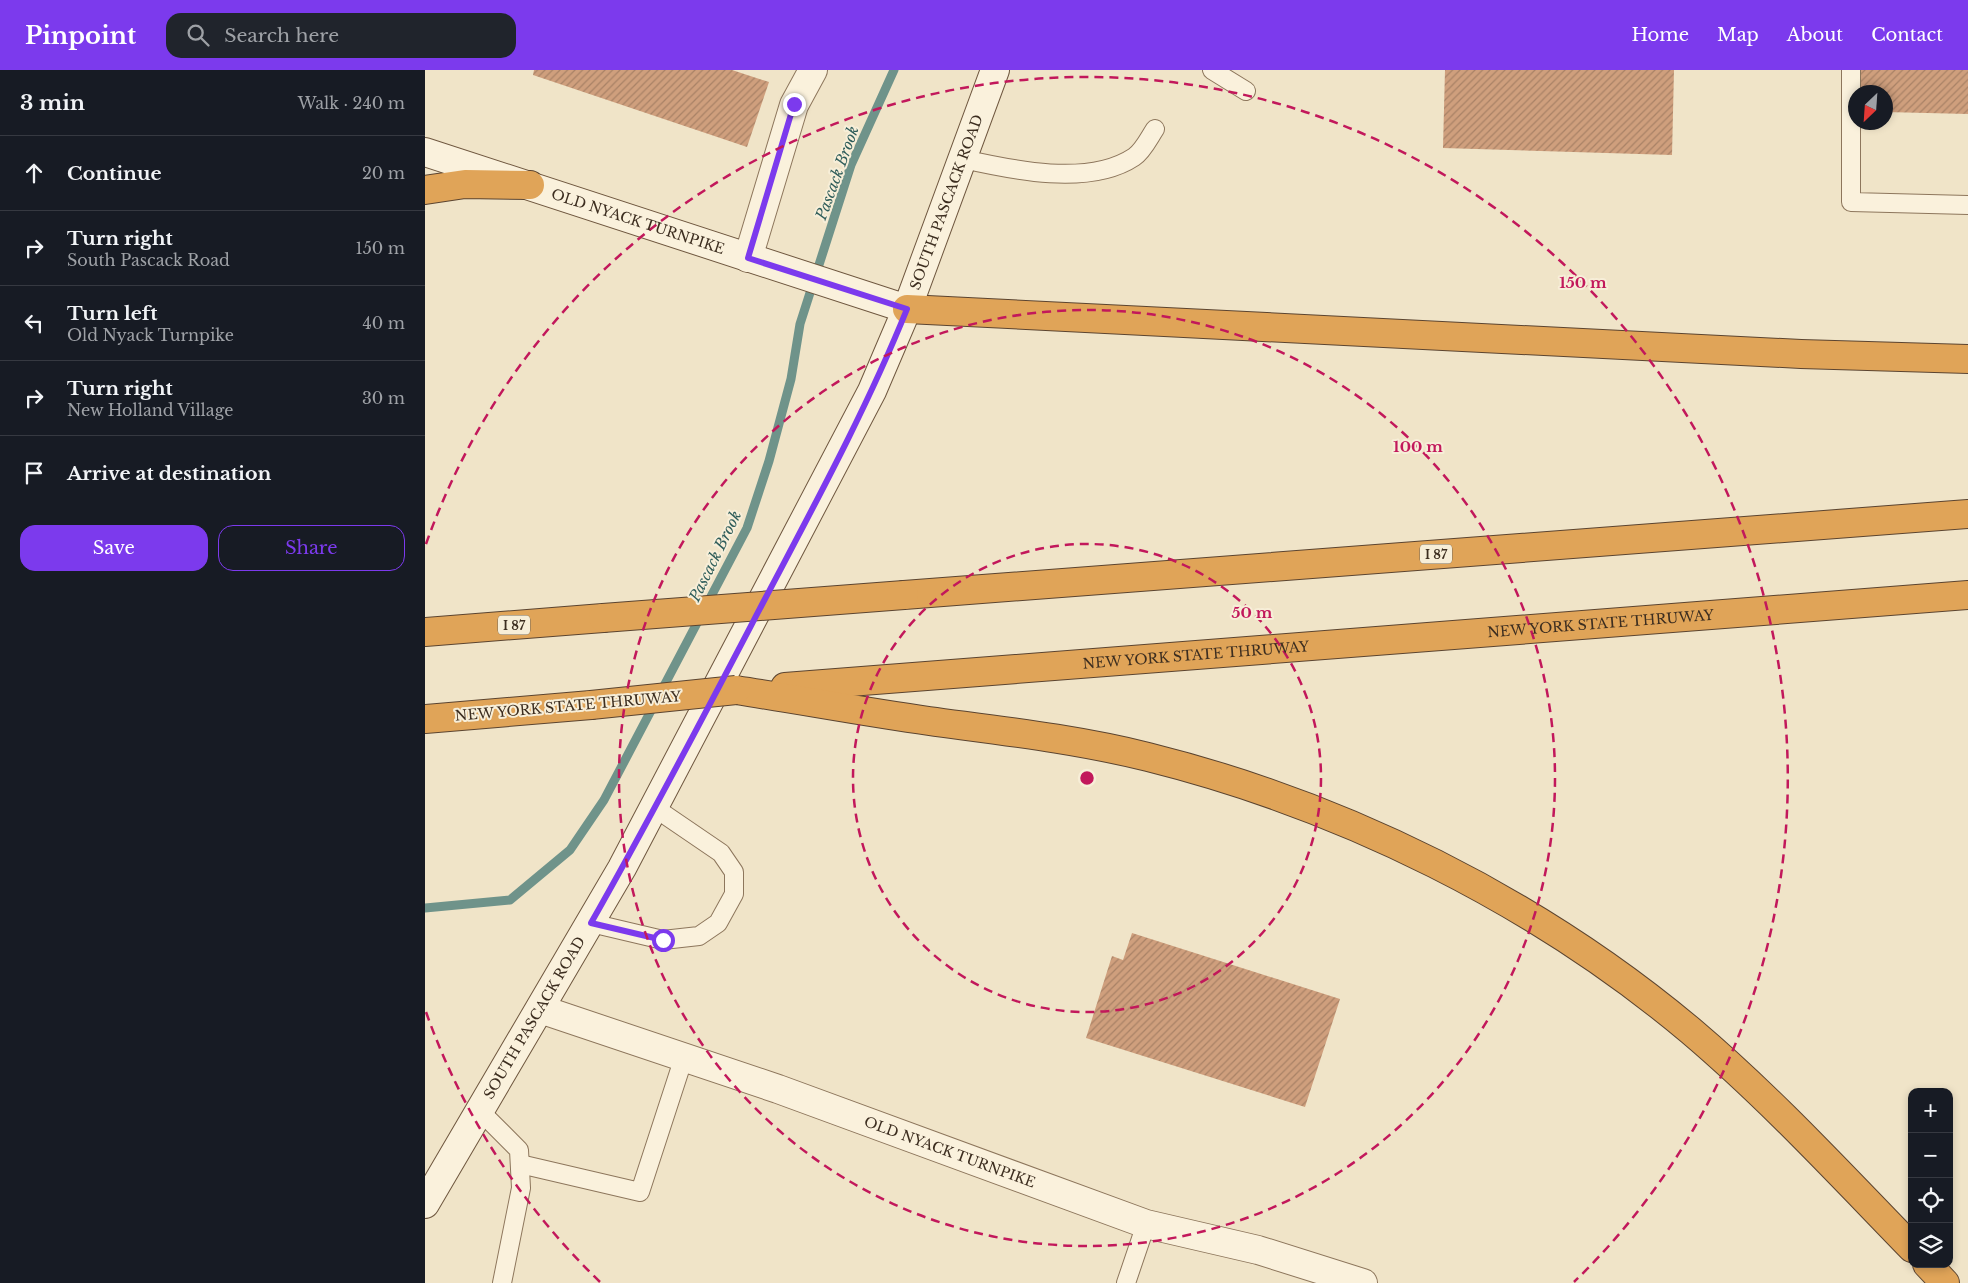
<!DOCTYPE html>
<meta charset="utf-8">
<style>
:root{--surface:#171b24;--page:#20242c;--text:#f1f3f6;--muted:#9ea1a6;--line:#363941;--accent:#7c3aed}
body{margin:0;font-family:"Libre Baskerville",serif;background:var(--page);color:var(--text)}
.controls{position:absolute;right:15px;bottom:15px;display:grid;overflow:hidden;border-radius:10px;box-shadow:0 2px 8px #0003}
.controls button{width:45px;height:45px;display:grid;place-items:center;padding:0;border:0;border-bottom:1px solid var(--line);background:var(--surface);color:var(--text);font:25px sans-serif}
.compass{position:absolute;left:1423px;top:15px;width:45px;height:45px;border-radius:50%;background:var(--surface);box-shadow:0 2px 8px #0003;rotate:205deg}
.stop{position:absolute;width:15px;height:15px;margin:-11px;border:4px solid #7c3aed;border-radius:50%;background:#fff}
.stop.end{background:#7c3aed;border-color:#fff;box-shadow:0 1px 5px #0008}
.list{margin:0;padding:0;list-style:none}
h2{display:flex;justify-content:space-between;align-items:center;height:65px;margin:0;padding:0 20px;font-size:21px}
h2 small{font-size:16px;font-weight:400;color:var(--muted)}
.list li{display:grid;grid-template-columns:32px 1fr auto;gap:15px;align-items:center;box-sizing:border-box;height:75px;padding:0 20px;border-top:1px solid var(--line)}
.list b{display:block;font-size:19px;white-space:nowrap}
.list p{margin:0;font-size:16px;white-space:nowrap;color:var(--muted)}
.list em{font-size:16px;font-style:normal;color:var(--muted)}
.actions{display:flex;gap:10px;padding:15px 20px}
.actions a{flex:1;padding:11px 0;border:1px solid var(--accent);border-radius:15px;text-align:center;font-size:18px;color:var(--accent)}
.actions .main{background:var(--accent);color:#fff}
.icon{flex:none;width:28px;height:28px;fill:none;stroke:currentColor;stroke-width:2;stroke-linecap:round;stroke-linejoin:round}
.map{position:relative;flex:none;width:1543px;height:1213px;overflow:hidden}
header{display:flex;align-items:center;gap:30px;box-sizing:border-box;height:70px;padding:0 25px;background:var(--accent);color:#fff}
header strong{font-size:24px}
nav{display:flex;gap:28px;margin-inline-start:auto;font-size:18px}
.search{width:350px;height:45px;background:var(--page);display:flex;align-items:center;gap:12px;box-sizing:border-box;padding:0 18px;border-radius:15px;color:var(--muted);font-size:19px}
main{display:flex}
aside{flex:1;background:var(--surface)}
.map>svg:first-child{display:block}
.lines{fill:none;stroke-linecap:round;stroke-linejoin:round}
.stream{stroke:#6f938a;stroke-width:9}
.building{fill:url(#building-hatch)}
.lane-casing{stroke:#8d765c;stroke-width:20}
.street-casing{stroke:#8d765c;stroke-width:30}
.secondary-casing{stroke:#6f573f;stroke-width:30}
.highway-casing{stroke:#5b4430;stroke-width:30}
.lane{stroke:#faf1dc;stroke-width:18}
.street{stroke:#faf1dc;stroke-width:28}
.secondary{stroke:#faf1dc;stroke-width:28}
.highway{stroke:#e0a458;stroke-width:28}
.highway-bridge-casing{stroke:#5b4430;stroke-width:30;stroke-linecap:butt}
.highway-bridge{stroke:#e0a458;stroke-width:28}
.route{stroke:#7c3aed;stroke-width:6}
.ring{fill:none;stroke:#c2185b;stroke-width:2.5;stroke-dasharray:9 6}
.labels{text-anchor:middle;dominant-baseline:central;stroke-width:4;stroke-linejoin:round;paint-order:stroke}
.shield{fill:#f7eed8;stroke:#756857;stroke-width:1}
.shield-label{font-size:12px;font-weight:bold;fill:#3d2e20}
.street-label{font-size:14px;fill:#3d2e20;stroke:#f7eed8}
.water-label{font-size:15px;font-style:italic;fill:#2f5d5a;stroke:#f7eed8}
.centre{fill:#c2185b;stroke:#f7eed8;stroke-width:2.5}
.ring-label{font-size:15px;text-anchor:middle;font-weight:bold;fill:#c2185b;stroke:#f7eed8;stroke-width:4;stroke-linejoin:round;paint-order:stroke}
</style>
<header>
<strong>Pinpoint</strong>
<div class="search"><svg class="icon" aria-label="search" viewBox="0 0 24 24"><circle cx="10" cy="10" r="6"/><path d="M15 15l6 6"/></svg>Search here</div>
<nav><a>Home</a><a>Map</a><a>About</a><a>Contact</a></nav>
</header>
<main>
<aside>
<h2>3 min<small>Walk · 240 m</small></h2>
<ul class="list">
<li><svg class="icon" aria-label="ahead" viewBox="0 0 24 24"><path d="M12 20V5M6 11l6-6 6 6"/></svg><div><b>Continue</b></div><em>20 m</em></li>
<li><svg class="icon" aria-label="right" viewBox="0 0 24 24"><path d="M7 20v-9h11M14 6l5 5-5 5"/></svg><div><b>Turn right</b><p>South Pascack Road</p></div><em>150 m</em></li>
<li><svg class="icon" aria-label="left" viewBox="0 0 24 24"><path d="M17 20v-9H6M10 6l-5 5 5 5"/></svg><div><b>Turn left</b><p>Old Nyack Turnpike</p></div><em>40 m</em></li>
<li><svg class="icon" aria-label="right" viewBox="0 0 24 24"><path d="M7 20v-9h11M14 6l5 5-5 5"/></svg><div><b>Turn right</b><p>New Holland Village</p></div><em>30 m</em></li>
<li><svg class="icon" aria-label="arrive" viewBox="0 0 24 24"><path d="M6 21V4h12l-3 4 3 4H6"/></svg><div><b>Arrive at destination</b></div></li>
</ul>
<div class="actions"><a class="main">Save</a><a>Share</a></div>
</aside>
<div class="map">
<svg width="1543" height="1213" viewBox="0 0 1543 1213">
<defs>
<pattern id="building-hatch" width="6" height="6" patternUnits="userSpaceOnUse" patternTransform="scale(1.25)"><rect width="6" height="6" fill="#cf9f7d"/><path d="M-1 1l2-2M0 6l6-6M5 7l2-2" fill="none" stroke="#a98266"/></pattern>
</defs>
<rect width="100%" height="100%" fill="#f0e4c8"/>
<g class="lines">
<path class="stream" d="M0,838L85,830L145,780L179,730L322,458L344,391L366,309L375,254L426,95L469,0"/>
</g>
<g class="building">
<path d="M109,0H307L344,12L322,77L108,5Z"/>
<path d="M1020,0H1249L1247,85L1018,78Z"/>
<path d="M1432,0H1543V44L1460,42V22H1431Z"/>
<path d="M707,863L915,929L880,1037L661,968L687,886L698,890Z"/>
</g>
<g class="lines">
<g class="lane-casing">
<g id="lane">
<path d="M787,0L821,21"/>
<path d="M1426,0V132L1543,135"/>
<path d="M538,89C587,100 664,117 709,87C718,81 724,68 730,59"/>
<path d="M166,853L238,870L274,866L293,853L309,824V802L296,783L230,738"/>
<path d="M54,1040L94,1080L96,1118L77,1213"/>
<path d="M95,1094L215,1122L259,987"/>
<path d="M701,1213L721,1154"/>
</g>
</g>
<g class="street-casing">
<g id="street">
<path d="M323,188L369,35L388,0"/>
<path id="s1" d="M115,939L353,1019L721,1154L833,1180L938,1213"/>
</g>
</g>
<g class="secondary-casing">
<g id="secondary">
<path id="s2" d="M0,82L482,239"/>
<path id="s3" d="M0,1134L197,798L447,321L482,239L570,0"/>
</g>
</g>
<g class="highway-casing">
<g id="highway">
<path d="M0,120L40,114L105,115"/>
<path d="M482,239L1376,284L1543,289"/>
<path d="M479,525L1543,444"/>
<path d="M0,562L178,548"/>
<path id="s4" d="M360,617L1543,525"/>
<path d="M311,620C376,630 440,642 504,651C578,661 651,669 723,687C919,736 1111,831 1266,961C1345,1028 1415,1104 1487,1178"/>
<path d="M0,649L166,635"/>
<path d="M1502,1194L1520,1213"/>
</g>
</g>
<use href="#lane" class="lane"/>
<use href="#street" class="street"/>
<use href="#secondary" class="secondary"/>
<use href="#highway" class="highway"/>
<g class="highway-bridge-casing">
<g id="highway-bridge">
<path d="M178,548L479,525"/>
<path d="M166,635L311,620"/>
</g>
</g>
<use href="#highway-bridge" class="highway-bridge"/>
</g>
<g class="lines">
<path class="route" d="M238,870L166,853C227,746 284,636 341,527C391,432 442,338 482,239L323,188L369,34"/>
</g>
<g class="ring">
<circle cx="662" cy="708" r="234"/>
<circle cx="662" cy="708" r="468"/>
<path d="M175 1212A701 701 0 0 1 1 942M1 474A701 701 0 1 1 1149 1212"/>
</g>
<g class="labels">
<g class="shield">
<rect x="995" y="474.5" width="32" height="19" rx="4"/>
<rect x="73" y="545.5" width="32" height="19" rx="4"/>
</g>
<g class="shield-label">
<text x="1011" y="484">I 87</text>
<text x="89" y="555">I 87</text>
</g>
<g class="street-label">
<text stroke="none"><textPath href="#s3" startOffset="1131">SOUTH PASCACK ROAD</textPath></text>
<text stroke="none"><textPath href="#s2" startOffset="224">OLD NYACK TURNPIKE</textPath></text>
<text stroke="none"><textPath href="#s4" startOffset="818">NEW YORK STATE THRUWAY</textPath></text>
<text stroke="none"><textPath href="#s4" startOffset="412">NEW YORK STATE THRUWAY</textPath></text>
<text transform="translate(143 636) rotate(-5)">NEW YORK STATE THRUWAY</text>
<text stroke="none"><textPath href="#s3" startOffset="216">SOUTH PASCACK ROAD</textPath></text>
<text stroke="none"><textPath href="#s1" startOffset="434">OLD NYACK TURNPIKE</textPath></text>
</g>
<g class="water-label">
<text transform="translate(412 103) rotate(-70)">Pascack Brook</text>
<text transform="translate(290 486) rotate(-64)">Pascack Brook</text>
</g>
</g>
<circle cx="662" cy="708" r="8" class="centre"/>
<g class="ring-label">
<text x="1158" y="218">150 m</text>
<text x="993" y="382">100 m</text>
<text x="827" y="548">50 m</text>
</g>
</svg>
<div class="controls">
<button>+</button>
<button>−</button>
<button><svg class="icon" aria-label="locate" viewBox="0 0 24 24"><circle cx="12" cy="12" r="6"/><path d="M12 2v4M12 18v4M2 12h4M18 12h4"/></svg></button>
<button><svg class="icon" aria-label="layers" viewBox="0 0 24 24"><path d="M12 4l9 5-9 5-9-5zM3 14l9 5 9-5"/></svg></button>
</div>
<svg class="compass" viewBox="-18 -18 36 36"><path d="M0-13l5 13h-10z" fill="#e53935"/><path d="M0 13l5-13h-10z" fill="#9ea1a6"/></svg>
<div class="stop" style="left:238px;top:870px"></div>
<div class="stop end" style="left:369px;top:34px"></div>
</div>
</main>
